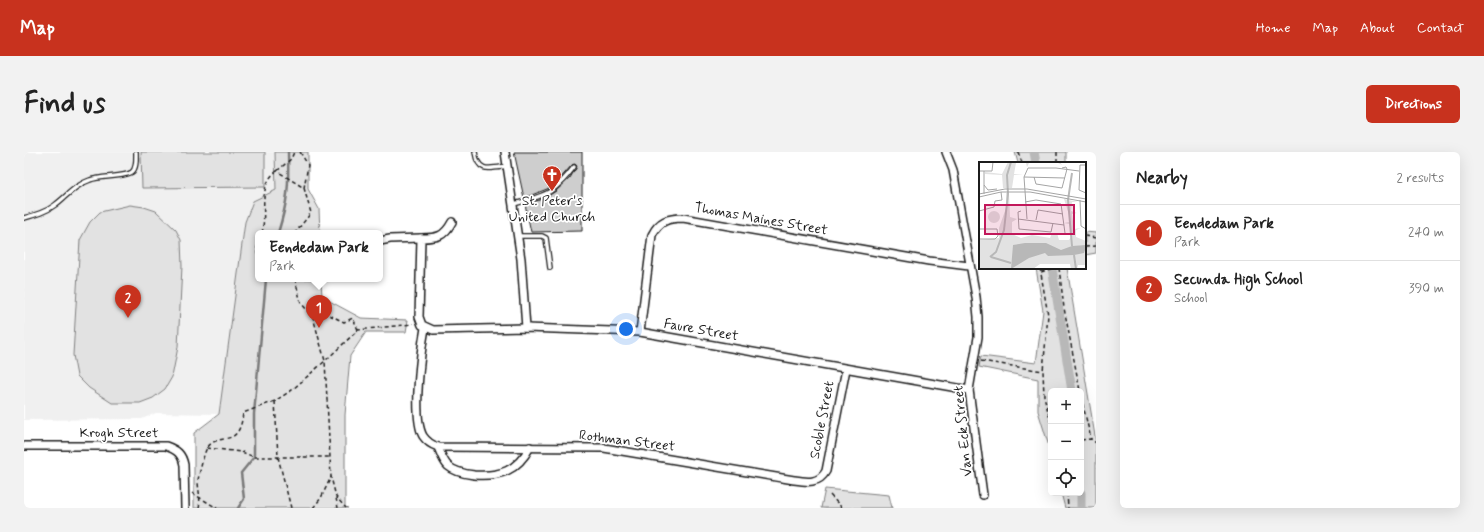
<!DOCTYPE html>
<meta charset="utf-8">
<style>
:root{--surface:#fff;--page:#f2f2f2;--text:#222;--muted:#767676;--line:#e0e0e0;--accent:#c8321e}
body{margin:0;font-family:Mynerve,sans-serif;background:var(--page);color:var(--text)}
.controls{position:absolute;right:12px;bottom:12px;display:grid;overflow:hidden;border-radius:6px;box-shadow:0 4px 16px #0002}
.controls button{width:36px;height:36px;display:grid;place-items:center;padding:0;border:0;border-bottom:1px solid var(--line);background:var(--surface);color:var(--text);font:20px sans-serif}
.you{position:absolute;left:602px;top:177px;width:14px;height:14px;margin:-10px;border:3px solid #fff;border-radius:50%;background:#1a73e8;box-shadow:0 0 0 6px #1a73e833}
.badge{display:grid;place-items:center;width:26px;height:26px;border-radius:50%;background:var(--accent);color:#fff;font-size:13px;font-weight:700}
.pin{position:absolute;translate:-50% -33px;filter:drop-shadow(0 1px 2px #0008)}
.pin::after{content:'';position:absolute;top:21px;width:14px;height:12px;background:inherit;clip-path:polygon(0 0,100% 0,50% 100%)}
.popup{position:absolute;left:231px;top:78px;width:128px;height:52px;box-sizing:border-box;display:grid;place-content:center;border-radius:6px;background:var(--surface);filter:drop-shadow(0 1px 3px #0005);font-size:13px;white-space:nowrap;color:var(--muted)}
.popup b{font-size:15px;color:var(--text)}
.popup::after{content:'';position:absolute;left:50%;top:100%;margin-left:-8px;border:8px solid transparent;border-top-color:var(--surface)}
.list{margin:0;padding:0;list-style:none}
h2{display:flex;justify-content:space-between;align-items:center;height:52px;margin:0;padding:0 16px;font-size:17px}
h2 small{font-size:13px;font-weight:400;color:var(--muted)}
.list li{display:grid;grid-template-columns:26px 1fr auto;gap:12px;align-items:center;box-sizing:border-box;height:56px;padding:0 16px;border-top:1px solid var(--line)}
.list b{display:block;font-size:15px;white-space:nowrap}
.list p{margin:0;font-size:13px;white-space:nowrap;color:var(--muted)}
.list em{font-size:13px;font-style:normal;color:var(--muted)}
.icon{flex:none;width:22px;height:22px;fill:none;stroke:currentColor;stroke-width:2;stroke-linecap:round;stroke-linejoin:round}
.map{position:relative;flex:none;width:1072px;height:356px;overflow:hidden;border-radius:6px}
header{display:flex;align-items:center;gap:24px;box-sizing:border-box;height:56px;padding:0 20px;background:var(--accent);color:#fff}
header strong{font-size:19px}
nav{display:flex;gap:22px;margin-inline-start:auto;font-size:14px}
.intro{display:flex;align-items:center;justify-content:space-between;box-sizing:border-box;height:96px;padding:0 24px}
h1{margin:0;font-size:28px}
.button{padding:10px 18px;border-radius:6px;background:var(--accent);color:#fff;font-size:14px;font-weight:700}
main{display:flex;gap:24px;padding:0 24px}
aside{flex:1;background:var(--surface);border-radius:6px;box-shadow:0 4px 16px #0002}
.map>svg:first-child{display:block}
.built{fill:#f0f0f0}
.green{fill:#e2e2e2;stroke:#7f7f7f}
.lines{fill:none;stroke-linecap:round;stroke-linejoin:round}
.stream{stroke:#7a7a7a;stroke-width:2.5}
.canal{stroke:#b8b8b8;stroke-width:9}
.building{fill:#cecece;stroke:#1c1c1c}
.lane-casing{stroke:#1c1c1c;stroke-width:6}
.street-casing{stroke:#1c1c1c;stroke-width:10}
.path{stroke:#1c1c1c;stroke-width:1.5;stroke-dasharray:4 3;stroke-linecap:butt}
.lane{stroke:#fff;stroke-width:3.5}
.street{stroke:#fff;stroke-width:7}
.labels{text-anchor:middle;dominant-baseline:central;stroke-width:3.5;stroke-linejoin:round;paint-order:stroke}
.poi-label{font-size:14px;fill:#1c1c1c;stroke:#fff}
.street-label{font-size:14px;fill:#1c1c1c;stroke:#fff}
.inset-river{fill:none;stroke:#b8b8b8;stroke-width:2}
.inset-road{fill:none;stroke:#a4a4a4;stroke-width:1}
.view{fill:#c2185b;fill-opacity:0.15;stroke:#c2185b;stroke-width:2}
.inset-edge{fill:none;stroke:#1c1c1c;stroke-width:2}
</style>
<header>
<strong>Map</strong>
<nav><a>Home</a><a>Map</a><a>About</a><a>Contact</a></nav>
</header>
<div class="intro"><h1>Find us</h1><a class="button">Directions</a></div>
<main>
<div class="map">
<svg width="1072" height="356" viewBox="0 0 1072 356">
<rect width="100%" height="100%" fill="#fff"/>
<filter id="ink" filterUnits="userSpaceOnUse"><feTurbulence type="fractalNoise" baseFrequency=".025" numOctaves="2"/><feDisplacementMap in="SourceGraphic" scale="8" xChannelSelector="R" yChannelSelector="G"/><feConvolveMatrix kernelMatrix="1 2 1 2 8 2 1 2 1" color-interpolation-filters="sRGB"/></filter>
<g filter="url(#ink)">
<path class="built" d="M0,0H251L252,38L229,49L221,70L195,262L132,261L118,267L0,268Z"/>
<g class="green">
<path d="M117,0H241V35L118,36Z"/>
<path d="M251,0H284V37L295,57L296,81H234V127H297L298,145L337,166L384,168L382,180H342L326,204L321,263V355L324,356H170V281L195,262L221,70L229,49L252,38Z"/>
<path d="M991,0H1042V11H994Z"/>
<path d="M106,53L120,55L132,59L152,78L157,88L158,114L154,195L148,225L141,237L129,246L116,251H88L65,236L53,224L49,203L56,88L66,70L76,60Z"/>
<path d="M1061,80L1072,81V101L1061,103Z"/>
<path d="M1012,116H1043L1072,290V356H1041L1037,341H1057V239H1027V301L1014,259V227L955,215L957,204L1012,211L1019,159Z"/>
<path d="M801,337L865,343L868,356H797Z"/>
</g>
<g class="lines">
<g class="stream">
<path d="M254,81C264,49 265,34 264,0"/>
<path d="M214,356L220,347L217,321L230,305V262L242,127"/>
</g>
<g class="canal">
<path d="M1010,0L1012,11"/>
<path d="M1028,116L1048,239"/>
<path d="M1057,341V356"/>
</g>
</g>
<path class="building" d="M490,0H558V79L507,80L501,52L519,47L532,39L546,26L553,14L551,12L548,13L534,29L523,37L500,46Z"/>
<g class="lines">
<g class="lane-casing">
<g id="lane">
<path d="M451,0C454,21 465,17 483,14"/>
<path d="M490,52C522,43 530,42 550,15"/>
<path d="M0,66C11,63 22,60 31,53C43,44 51,33 66,28C76,24 102,25 108,20C113,16 112,6 112,0"/>
<path d="M494,84H518L522,86L526,116"/>
</g>
</g>
<g class="street-casing">
<g id="street">
<path d="M481,0L497,107L502,176"/>
<path d="M922,0L929,18L952,145L954,165V185L945,238L959,343"/>
<path d="M428,70C420,85 413,86 397,86L395,165L398,173L409,178L502,176L616,180L945,238"/>
<path d="M356,89L366,87L397,86"/>
<path d="M401,176C397,198 388,265 399,284C403,290 408,293 414,295L580,296L770,328C783,330 795,332 802,319L822,217"/>
<path d="M616,180L628,83C635,69 644,66 659,66L905,109L945,114"/>
<path d="M0,294H142C153,298 158,302 160,313L161,356"/>
<path d="M414,295C417,302 419,309 424,314C431,320 441,322 450,323C476,325 493,319 506,295"/>
</g>
</g>
<g class="path">
<path d="M276,0L284,13L280,36"/>
<path d="M994,0L998,11"/>
<path d="M1033,11V0"/>
<path d="M253,19L267,7L270,0"/>
<path d="M238,81C243,61 233,33 253,19L280,36L287,61L271,81"/>
<path d="M1061,84L1072,86"/>
<path d="M234,93L232,99L234,101"/>
<path d="M1061,95L1072,94"/>
<path d="M1016,116L1024,163L1019,219"/>
<path d="M1035,116L1040,156L1056,239"/>
<path d="M1017,120L1029,116"/>
<path d="M271,127L277,151L289,165"/>
<path d="M334,178L329,166L320,170L291,156L289,165L301,209L334,178L389,172"/>
<path d="M957,209L1019,219L1020,244L1027,271"/>
<path d="M1057,245L1067,287"/>
<path d="M251,249L254,305L267,356"/>
<path d="M1057,288L1067,287L1072,291"/>
<path d="M183,296L218,300L230,305H305"/>
<path d="M168,341L193,356"/>
<path d="M1043,341L1044,356"/>
<path d="M806,343L818,356"/>
<path d="M312,346L314,356"/>
<path d="M175,356C177,345 174,338 174,328C175,323 180,300 183,296C196,278 215,299 219,261L251,249L268,238L301,209L307,325L312,345L322,356"/>
<path d="M289,356L297,346L307,325"/>
</g>
<use href="#lane" class="lane"/>
<use href="#street" class="street"/>
</g>
</g>
<defs>
<g id="church-pin" transform="scale(1)"><path d="M0 17L-7.5 6A9.5 9.5 0 1 1 7.5 6Z" fill="#c8321e" stroke="#fff"/><path d="M-1.2-6h2.4v3.5h3.3v2.4h-3.3V6h-2.4V-.1h-3.3v-2.4h3.3Z" fill="#fff"/></g>
</defs>
<g fill-rule="evenodd">
<use href="#church-pin" x="528" y="23"/>
</g>
<g class="labels">
<g class="poi-label">
<text x="528" y="49">St. Peter's<tspan x="528" dy="16">United Church</tspan></text>
</g>
<g class="street-label">
<text transform="translate(737 67) rotate(10)">Thomas Maines Street</text>
<text transform="translate(677 178) rotate(10)">Faure Street</text>
<text transform="translate(798 268) rotate(-79)">Scoble Street</text>
<text transform="translate(939 279) rotate(-96)">Van Eck Street</text>
<text x="95" y="281">Krogh Street</text>
<text transform="translate(603 289) rotate(7)">Rothman Street</text>
</g>
</g>
<g transform="translate(955 10)">
<rect width="107" height="107" fill="#fff"/>
<path d="M29,0H81L83,3L79,1H50L48,5L47,1H37L35,12L44,13H35L33,26H24L23,13L6,12V10L23,12ZM27,31H30L31,55L38,57L33,60V72L42,76L53,73L71,76L73,71H78L80,78H90L93,73L90,62L85,61L90,60L91,56L85,37L99,40H93L92,49L98,51L93,52L95,67L102,66L97,68V75L107,79V103H99L98,107H92L91,102H61L54,107H0V78L20,76V66L27,46ZM9 55a6 6 0 1 1 12 0a6 6 0 1 1-12 0Z" fill="#e2e2e2"/>
<path d="M46,81H67L82,88L93,84L107,83V85L105,91L95,93L69,94L66,91L50,96L32,107L34,83Z" fill="#b8b8b8"/>
<path class="inset-river" d="M93,11L89,38L93,84M95,93L97,107M11,95L17,90L25,68L29,32L28,13L32,0M12,95L32,101"/>
<path class="inset-road" d="M107,3H101L100,28L107,31M0,9H13L14,0M5,9V32M45,15L86,16M55,15L57,22L83,26L88,7L87,5L83,6M5,23L9,28L18,27M0,32L26,27H48L107,37M0,35L22,30H51L107,40M101,38L102,64L107,67M46,40L57,38L82,42L86,71M0,49L15,45L16,39L23,38L22,30M42,49L39,50L40,67L72,70L74,61M39,57L85,63M48,57L45,15L49,6H77L100,9M57,58L59,48L84,52M0,67H18L19,74L16,77H0"/>
<path class="view" d="M6,43H95V72H6Z"/>
<rect width="107" height="107" class="inset-edge"/>
</g>
</svg>
<div class="controls">
<button>+</button>
<button>−</button>
<button><svg class="icon" aria-label="locate" viewBox="0 0 24 24"><circle cx="12" cy="12" r="6"/><path d="M12 2v4M12 18v4M2 12h4M18 12h4"/></svg></button>
</div>
<div class="you"></div>
<div class="pin badge" style="left:295px;top:176px">1</div>
<div class="popup"><b>Eendedam Park</b>Park</div>
<div class="pin badge" style="left:104px;top:166px">2</div>
</div>
<aside>
<h2>Nearby<small>2 results</small></h2>
<ul class="list">
<li><span class="badge">1</span><div><b>Eendedam Park</b><p>Park</p></div><em>240 m</em></li>
<li><span class="badge">2</span><div><b>Secunda High School</b><p>School</p></div><em>390 m</em></li>
</ul>
</aside>
</main>
